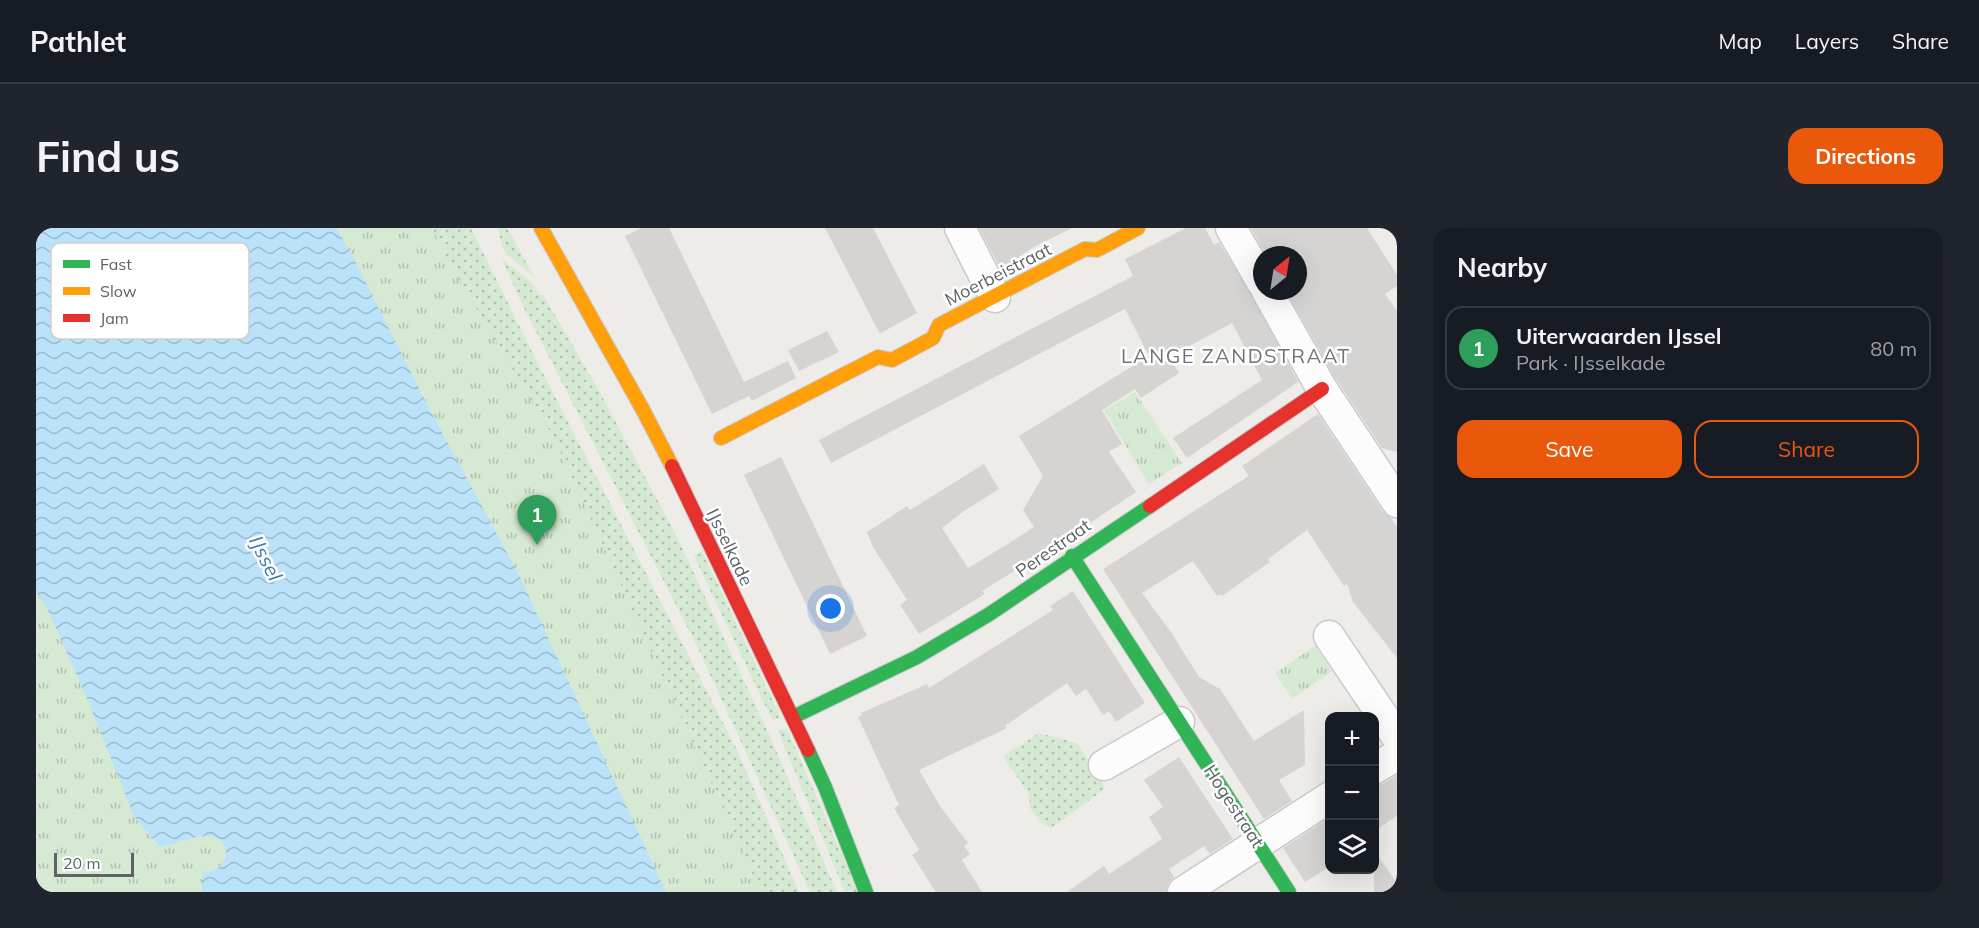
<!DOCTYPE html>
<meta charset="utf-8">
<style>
:root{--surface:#171b24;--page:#20242c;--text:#f1f3f6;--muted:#9ea1a6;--line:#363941;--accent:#ea580c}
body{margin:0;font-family:Mulish,sans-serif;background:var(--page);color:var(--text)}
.controls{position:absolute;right:18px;bottom:18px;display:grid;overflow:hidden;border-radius:12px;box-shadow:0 6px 24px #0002}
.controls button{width:54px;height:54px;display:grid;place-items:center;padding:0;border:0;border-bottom:2px solid var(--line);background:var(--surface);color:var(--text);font:30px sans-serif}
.compass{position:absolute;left:1217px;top:18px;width:54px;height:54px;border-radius:50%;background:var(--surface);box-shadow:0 6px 24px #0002;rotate:30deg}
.scale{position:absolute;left:18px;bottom:15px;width:80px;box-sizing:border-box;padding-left:6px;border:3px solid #5d6266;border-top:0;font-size:16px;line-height:21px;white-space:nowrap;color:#5d6266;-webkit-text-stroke:4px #fff;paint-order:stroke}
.you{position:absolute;left:795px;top:381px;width:21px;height:21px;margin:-15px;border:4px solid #fff;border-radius:50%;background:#1a73e8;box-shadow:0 0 0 9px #1a73e833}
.badge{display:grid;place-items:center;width:39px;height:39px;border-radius:50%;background:var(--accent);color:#fff;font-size:20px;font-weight:700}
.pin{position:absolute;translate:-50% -50px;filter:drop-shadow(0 2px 3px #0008)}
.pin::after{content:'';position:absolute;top:32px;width:21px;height:18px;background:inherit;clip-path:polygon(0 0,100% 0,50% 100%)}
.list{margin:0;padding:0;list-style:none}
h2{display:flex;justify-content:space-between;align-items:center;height:78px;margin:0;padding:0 24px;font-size:26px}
h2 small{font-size:20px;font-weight:400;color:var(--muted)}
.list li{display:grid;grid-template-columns:39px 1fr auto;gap:18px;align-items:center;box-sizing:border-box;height:84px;margin:0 12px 12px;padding:0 12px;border:2px solid var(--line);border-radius:18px}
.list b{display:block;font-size:22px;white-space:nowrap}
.list p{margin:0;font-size:20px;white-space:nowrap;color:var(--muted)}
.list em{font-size:20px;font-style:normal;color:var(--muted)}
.actions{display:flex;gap:12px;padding:18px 24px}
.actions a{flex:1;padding:14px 0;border:2px solid var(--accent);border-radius:18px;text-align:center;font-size:21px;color:var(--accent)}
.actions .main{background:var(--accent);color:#fff}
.icon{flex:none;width:33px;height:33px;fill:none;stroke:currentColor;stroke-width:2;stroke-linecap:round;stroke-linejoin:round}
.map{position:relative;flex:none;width:1361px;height:664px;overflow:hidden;border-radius:18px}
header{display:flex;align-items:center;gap:36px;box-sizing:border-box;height:84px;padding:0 30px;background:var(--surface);border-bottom:2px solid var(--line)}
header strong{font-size:28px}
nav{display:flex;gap:33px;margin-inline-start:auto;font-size:21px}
.intro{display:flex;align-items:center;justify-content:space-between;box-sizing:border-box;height:144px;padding:0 36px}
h1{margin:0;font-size:42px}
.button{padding:15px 27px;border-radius:18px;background:var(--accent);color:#fff;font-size:21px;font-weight:700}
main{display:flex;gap:36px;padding:0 36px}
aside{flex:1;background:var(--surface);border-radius:18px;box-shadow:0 6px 24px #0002}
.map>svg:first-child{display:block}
.grass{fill:url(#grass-dots)}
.park{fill:url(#park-tufts)}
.water{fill:url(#water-waves)}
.building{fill:#d5d4d2}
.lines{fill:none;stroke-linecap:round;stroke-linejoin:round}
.street-casing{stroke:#cacaca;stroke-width:33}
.fast-casing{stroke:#cacaca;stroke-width:16}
.slow-casing{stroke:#cacaca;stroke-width:16}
.jam-casing{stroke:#cacaca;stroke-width:16}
.street{stroke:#fcfcfc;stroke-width:30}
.fast{stroke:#30b455;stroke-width:14}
.slow{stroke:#ff9f0a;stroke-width:14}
.jam{stroke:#e5322d;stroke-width:14}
.labels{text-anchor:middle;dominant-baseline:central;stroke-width:5;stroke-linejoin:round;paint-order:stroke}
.street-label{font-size:18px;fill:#5d6266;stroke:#fff}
.neighbourhood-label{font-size:20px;letter-spacing:1.5px;fill:#6e7478;stroke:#fff}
.water-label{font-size:20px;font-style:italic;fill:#3e7aaa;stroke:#fff}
.key{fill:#fff;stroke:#ced0d1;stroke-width:1.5}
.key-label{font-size:16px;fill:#5d6266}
</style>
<header>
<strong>Pathlet</strong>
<nav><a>Map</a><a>Layers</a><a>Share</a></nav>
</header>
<div class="intro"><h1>Find us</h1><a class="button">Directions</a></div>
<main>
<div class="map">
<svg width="1361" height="664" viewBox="0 0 1361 664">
<defs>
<pattern id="grass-dots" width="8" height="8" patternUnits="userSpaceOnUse" patternTransform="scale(1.5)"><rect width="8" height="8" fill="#d6e9d3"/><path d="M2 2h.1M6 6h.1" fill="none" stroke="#b1c0af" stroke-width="1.8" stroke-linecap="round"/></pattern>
<pattern id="park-tufts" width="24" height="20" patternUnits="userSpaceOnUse" patternTransform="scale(1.5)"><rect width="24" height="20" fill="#d6e9d3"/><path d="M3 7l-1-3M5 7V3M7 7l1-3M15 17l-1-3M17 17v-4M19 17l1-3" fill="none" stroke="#b1c0af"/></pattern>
<pattern id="water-waves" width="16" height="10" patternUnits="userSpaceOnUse" patternTransform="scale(1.5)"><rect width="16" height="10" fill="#bbe2f8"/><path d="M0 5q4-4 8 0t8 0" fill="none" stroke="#9bbbcd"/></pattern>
</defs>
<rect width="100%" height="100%" fill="#edece8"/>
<g class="grass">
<path d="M300,0H435L495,122L701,522L763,664H630Z"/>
<path d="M462,0H471L499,50L471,26L466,19Z"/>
<path d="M466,31L496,55L503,67H507L561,159L641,309L736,513L801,664H774L662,420L486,76Z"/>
<path d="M666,323L745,490L736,492L658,328Z"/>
<path d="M751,501L822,664H809L742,503Z"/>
<path d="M1003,505L1041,515L1066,553L1069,561L1015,600L1005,595L994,580L993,566L967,528Z"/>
</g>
<g class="park">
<path d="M266,0H396L415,38L518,210L725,664H610Z"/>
<path d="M1099,164L1146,235L1113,256L1068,182Z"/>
<path d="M0,253L215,664H0Z"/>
<path d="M1279,418L1296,443L1256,471L1239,445Z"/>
</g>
<path class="water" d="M0,0H300L315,25L394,182L484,349L630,664H166V645C172,643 179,643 184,638C197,627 188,608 172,608C158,608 138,616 124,619L98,588L48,463L11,380L0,363Z"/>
<g class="building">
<path d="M606,0H633L708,154L752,133L760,150L716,173L713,168L676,186L589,8Z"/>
<path d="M789,0H837L881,85L845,105L843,104Z"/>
<path d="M943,0H1036L996,20L965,42Z"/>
<path d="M1150,0H1169L1178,17L1183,14L1215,66L1262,154L1151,230L1137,210L1226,152L1196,95L1133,129L1143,145L1105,170L1099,161L1066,182L1086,216L1073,224L1100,264L1032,310L946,363L949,366L883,406L864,377L871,372L837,319L831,304L871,278L874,282L948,236L963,261L928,283L906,300L932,340L975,314L998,299L987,282L1007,248L983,208L1113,128L1089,81L795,235L783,212L1097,48L1089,31Z"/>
<path d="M1215,0H1331L1361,47V58L1349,66L1361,83V224L1346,220L1298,148L1252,66L1262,63V27H1230Z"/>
<path d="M791,103L803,124L763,143L752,122Z"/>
<path d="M1282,186L1347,284L1355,290L1361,299V430L1317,374L1311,356L1308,358L1271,302L1232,331L1234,334L1186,368L1184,366L1181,368L1157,333L1106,365L1135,404L1163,449L1184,461L1218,513L1268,482L1269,537L1243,552L1256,573L1228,591L1067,341L1213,248L1206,238Z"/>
<path d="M745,229L831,408L794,426L708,247Z"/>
<path d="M1037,363L1109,475L1080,494L1073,483L1067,487L1050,461L1040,468L1031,455L969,498L971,500L883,542L904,578L932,615L928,618L934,626L926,632L946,664H900L876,627L883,622L858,580L863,577L822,489L826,487L825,485L891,456L893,460L1017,382L1014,378Z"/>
<path d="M1143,529L1197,611L1174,626L1168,618L1133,641L1138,649L1132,656L1130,664H1031L1068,638L1073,646L1126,611L1113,589L1127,579L1108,552Z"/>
<path d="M1361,547V588L1338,603V558L1347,556Z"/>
<path d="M1293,590V639L1269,654L1247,620Z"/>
<path d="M1338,622L1361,655V664H1338Z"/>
</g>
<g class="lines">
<g class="street-casing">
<g id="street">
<path d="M924,0L959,69"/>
<path d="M1195,0L1226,54"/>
<path d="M1231,63L1286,161L1361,274"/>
<path d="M1293,408L1361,509"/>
<path d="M1068,537L1143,494"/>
<path d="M1338,541L1361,527"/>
<path d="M1147,664L1294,569"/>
</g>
</g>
<g class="fast-casing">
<g id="fast">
<path d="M1036,328L1253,664"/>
<path d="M757,489L881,429L952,387L1114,278"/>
<path d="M772,522L789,559L830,664"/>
</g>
</g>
<g class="slow-casing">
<g id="slow">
<path d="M505,0L607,182L636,238"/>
<path d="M685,210L842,129L856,132L897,110L903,97L1049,21L1061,22L1102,0"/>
</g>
</g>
<g class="jam-casing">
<g id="jam">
<path d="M636,238L772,522"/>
<path d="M1114,278L1286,161"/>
</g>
</g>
<use href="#street" class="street"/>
<use href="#fast" class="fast"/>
<use href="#slow" class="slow"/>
<use href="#jam" class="jam"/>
</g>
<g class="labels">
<g class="street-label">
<text transform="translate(962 46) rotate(-27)">Moerbeistraat</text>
<text transform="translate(694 319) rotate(64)">IJsselkade</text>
<text transform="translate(1017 320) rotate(-35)">Perestraat</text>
<text transform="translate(1198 578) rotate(57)">Hogestraat</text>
</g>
<g class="neighbourhood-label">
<text x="1200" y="127">LANGE ZANDSTRAAT</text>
</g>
<g class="water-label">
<text transform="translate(230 330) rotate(63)">IJssel</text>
</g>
</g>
<rect x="15" y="15" width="198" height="96" rx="9" class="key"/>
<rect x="27" y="32" width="27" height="8" fill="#30b455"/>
<rect x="27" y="59" width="27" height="8" fill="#ff9f0a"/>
<rect x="27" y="86" width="27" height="8" fill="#e5322d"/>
<g class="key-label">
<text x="64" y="42">Fast</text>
<text x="64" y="69">Slow</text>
<text x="64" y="96">Jam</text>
</g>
</svg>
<div class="controls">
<button>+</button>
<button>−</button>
<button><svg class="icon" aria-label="layers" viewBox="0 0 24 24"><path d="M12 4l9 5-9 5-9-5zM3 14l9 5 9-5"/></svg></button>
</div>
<svg class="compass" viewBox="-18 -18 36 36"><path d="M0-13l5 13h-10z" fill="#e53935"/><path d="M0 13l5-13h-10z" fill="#9ea1a6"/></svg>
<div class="scale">20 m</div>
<div class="you"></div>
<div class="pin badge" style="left:501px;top:317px;background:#2e9e5b">1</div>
</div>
<aside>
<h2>Nearby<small></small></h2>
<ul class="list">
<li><span class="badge" style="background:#2e9e5b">1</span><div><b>Uiterwaarden IJssel</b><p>Park · IJsselkade</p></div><em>80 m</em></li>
</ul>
<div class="actions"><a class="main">Save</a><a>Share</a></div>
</aside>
</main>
